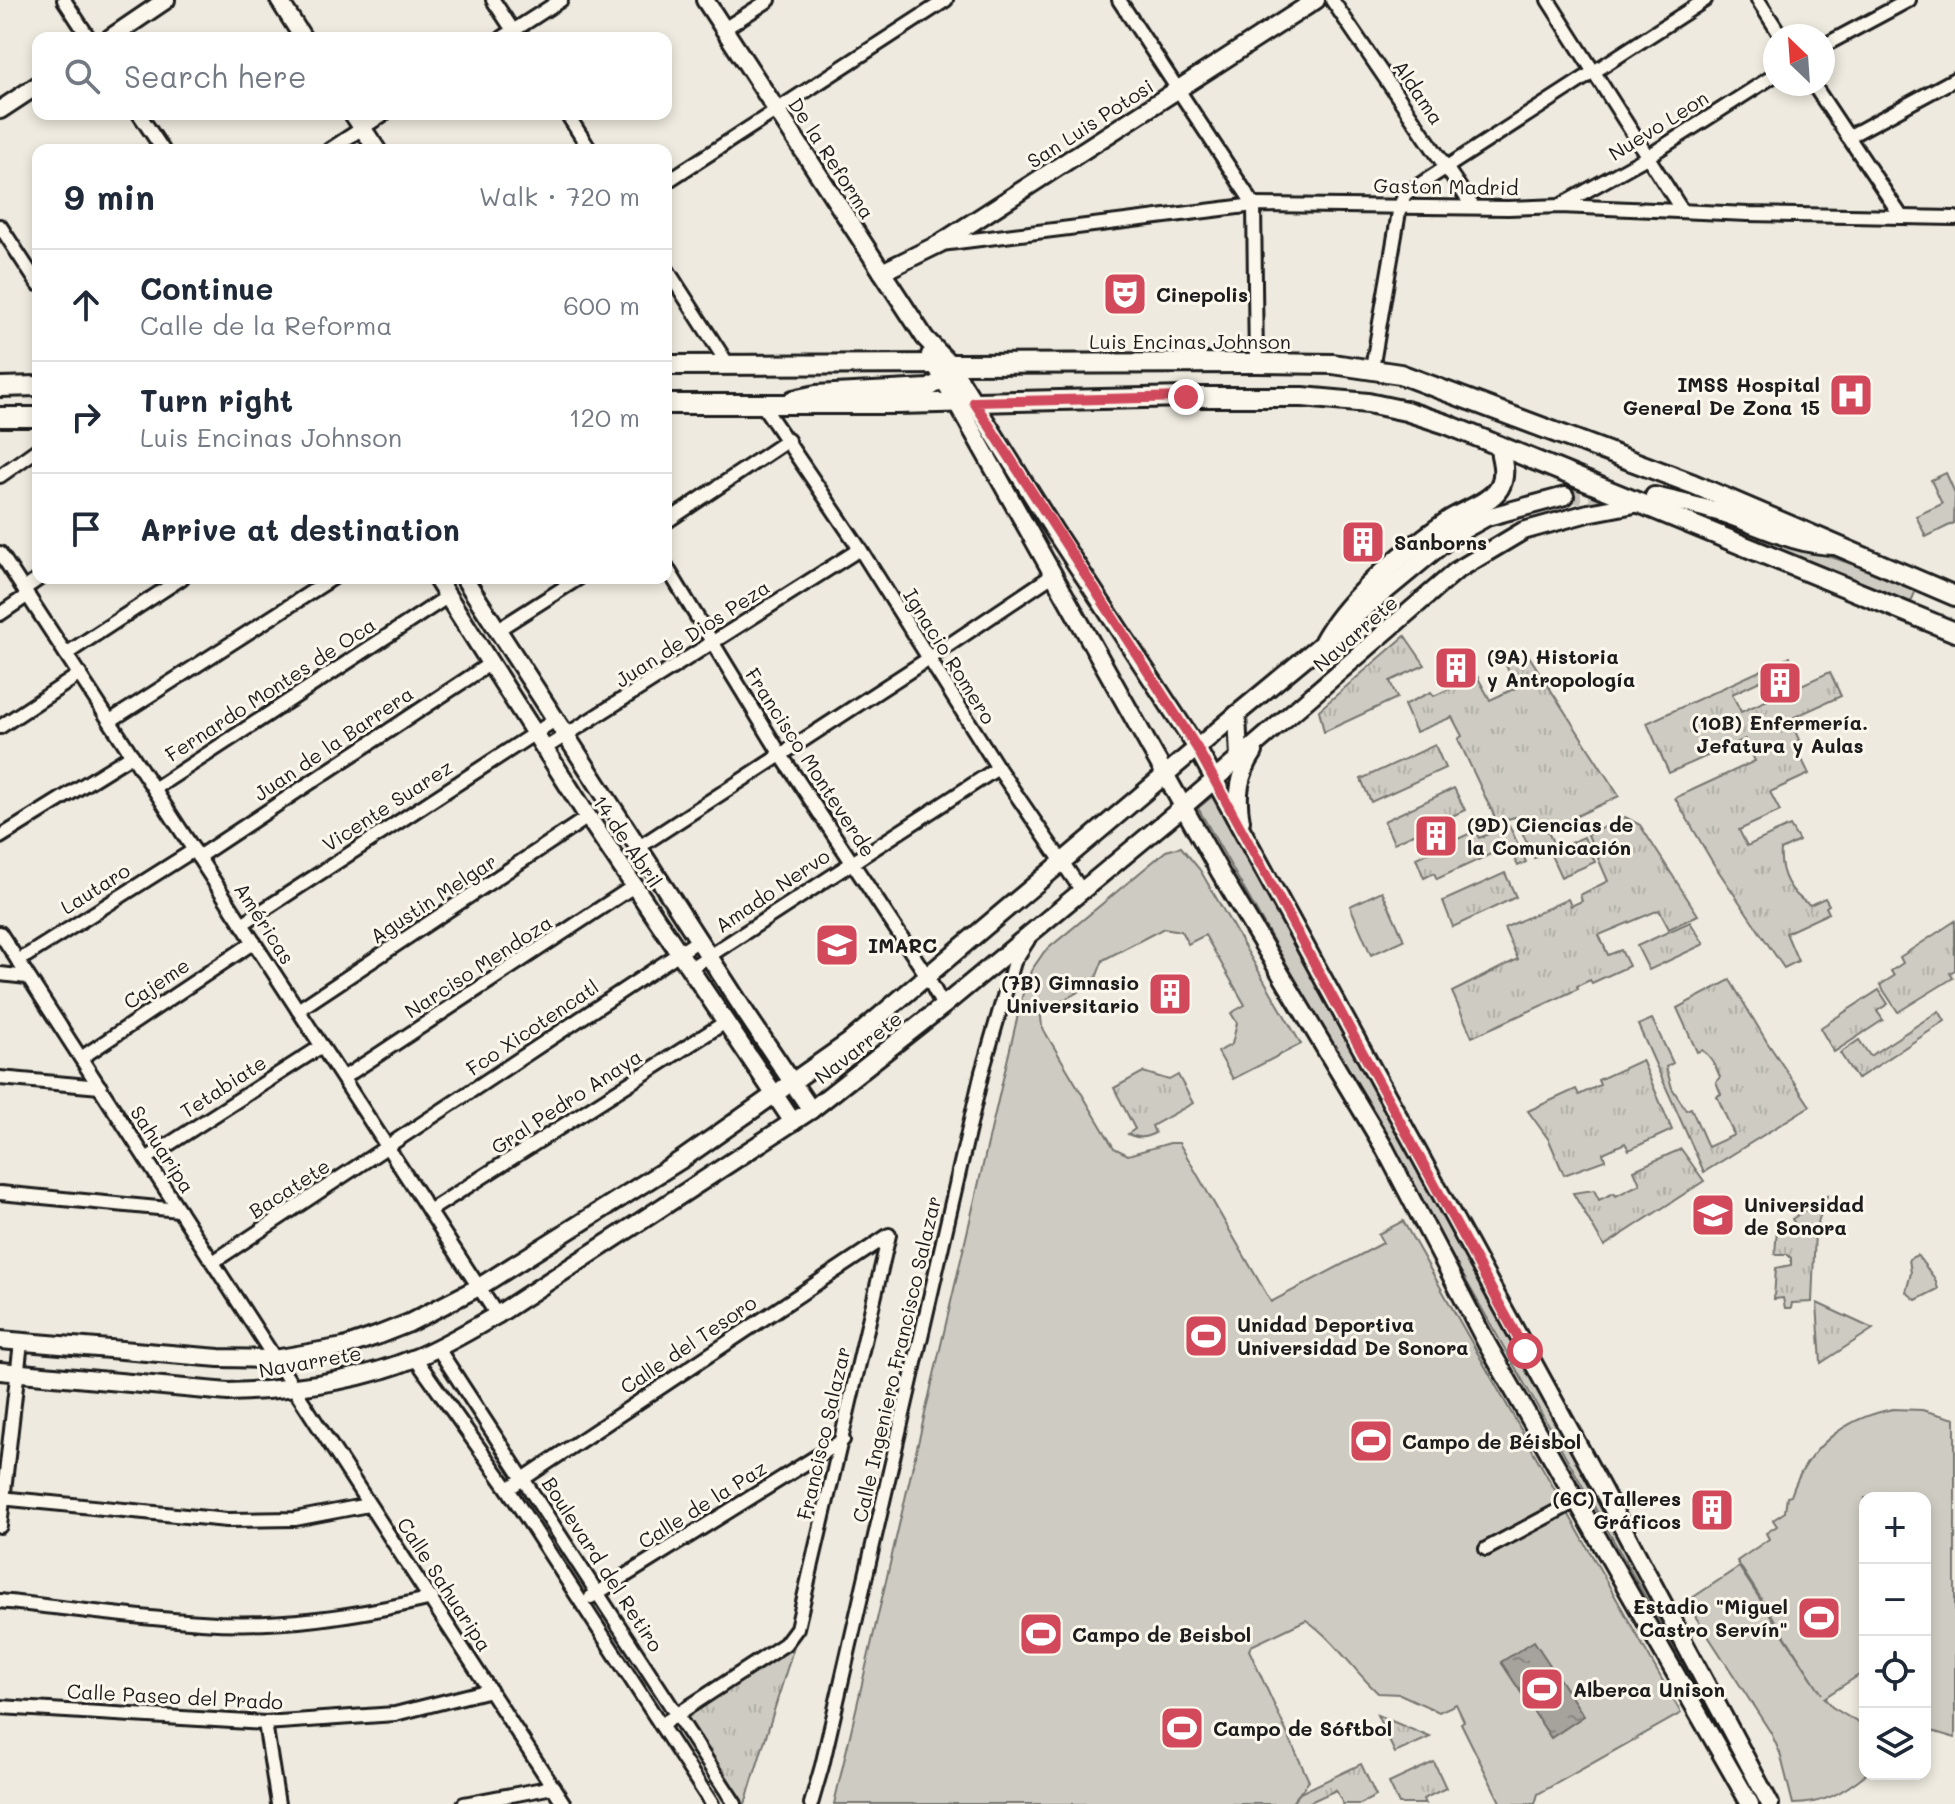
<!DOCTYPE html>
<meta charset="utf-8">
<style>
:root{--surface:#fff;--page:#f2f2f3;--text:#1f2937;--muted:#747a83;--line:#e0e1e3}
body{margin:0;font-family:Mali,sans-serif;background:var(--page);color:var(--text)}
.controls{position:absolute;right:24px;bottom:24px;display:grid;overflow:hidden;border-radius:16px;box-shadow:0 4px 12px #0003}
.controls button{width:72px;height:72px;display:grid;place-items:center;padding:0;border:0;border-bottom:2px solid var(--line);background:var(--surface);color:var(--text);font:40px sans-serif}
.compass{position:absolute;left:1763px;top:24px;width:72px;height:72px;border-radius:50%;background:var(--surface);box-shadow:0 4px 12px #0003;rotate:335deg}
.stop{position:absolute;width:24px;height:24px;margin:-18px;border:6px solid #d1495b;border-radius:50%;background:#fff}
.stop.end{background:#d1495b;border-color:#fff;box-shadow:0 2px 8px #0008}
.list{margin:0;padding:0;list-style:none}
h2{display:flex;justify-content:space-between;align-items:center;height:104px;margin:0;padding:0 32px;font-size:34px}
h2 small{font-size:26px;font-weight:400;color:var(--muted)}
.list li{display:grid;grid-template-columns:52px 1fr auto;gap:24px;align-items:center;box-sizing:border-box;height:112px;padding:0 32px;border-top:2px solid var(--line)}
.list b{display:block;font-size:30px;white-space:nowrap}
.list p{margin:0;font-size:26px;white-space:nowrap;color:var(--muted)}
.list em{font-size:26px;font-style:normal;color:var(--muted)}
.icon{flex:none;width:44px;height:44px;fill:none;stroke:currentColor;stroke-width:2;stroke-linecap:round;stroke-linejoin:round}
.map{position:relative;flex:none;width:1955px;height:1804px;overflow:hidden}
.search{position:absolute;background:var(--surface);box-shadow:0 4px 12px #0003;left:32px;top:32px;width:640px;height:88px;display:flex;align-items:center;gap:20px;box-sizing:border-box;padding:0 28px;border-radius:16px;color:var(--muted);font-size:30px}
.panel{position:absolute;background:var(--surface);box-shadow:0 4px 12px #0003;left:32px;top:144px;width:640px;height:440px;border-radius:16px}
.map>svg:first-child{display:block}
.green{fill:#ceccc2;stroke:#75746f;stroke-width:2}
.park{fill:url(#park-tufts);stroke:#75746f;stroke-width:2}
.water{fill:url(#water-ripples);stroke:#6f6d69;stroke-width:2}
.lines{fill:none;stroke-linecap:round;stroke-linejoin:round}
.secondary-tunnel{stroke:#c4c1b8;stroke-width:16;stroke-dasharray:16 8;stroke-linecap:butt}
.street-casing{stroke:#1c1c1c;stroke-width:18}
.secondary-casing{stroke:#1c1c1c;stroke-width:22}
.primary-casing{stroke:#1c1c1c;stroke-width:24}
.street{stroke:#fbf7ec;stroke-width:12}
.secondary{stroke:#fbf7ec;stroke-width:16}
.primary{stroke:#fbf7ec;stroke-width:18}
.route{stroke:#d1495b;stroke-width:10}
.labels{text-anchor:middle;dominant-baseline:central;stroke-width:6;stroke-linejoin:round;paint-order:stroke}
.street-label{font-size:20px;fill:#1c1c1c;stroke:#fbf7ec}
.poi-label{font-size:20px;font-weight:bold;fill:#1c1c1c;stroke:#fbf7ec;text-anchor:start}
</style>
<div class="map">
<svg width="1955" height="1804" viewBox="0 0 1955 1804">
<defs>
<pattern id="park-tufts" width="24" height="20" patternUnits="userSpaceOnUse" patternTransform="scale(2)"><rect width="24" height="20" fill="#ceccc2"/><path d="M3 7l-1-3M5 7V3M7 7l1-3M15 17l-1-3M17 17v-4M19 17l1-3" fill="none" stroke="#b0afa6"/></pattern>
<pattern id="water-ripples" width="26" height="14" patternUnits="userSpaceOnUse" patternTransform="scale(2)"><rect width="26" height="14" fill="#a6a39d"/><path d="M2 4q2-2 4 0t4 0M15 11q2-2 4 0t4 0" fill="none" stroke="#86847f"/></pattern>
</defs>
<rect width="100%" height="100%" fill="#eeeadf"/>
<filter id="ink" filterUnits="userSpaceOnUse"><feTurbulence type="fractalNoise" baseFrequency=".0125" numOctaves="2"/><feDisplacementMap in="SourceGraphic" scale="16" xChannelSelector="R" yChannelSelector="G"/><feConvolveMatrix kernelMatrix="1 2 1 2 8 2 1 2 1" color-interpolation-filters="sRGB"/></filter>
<g filter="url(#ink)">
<g class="green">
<path d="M1946,473L1955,493L1954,523L1926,537L1916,516L1942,504L1931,480Z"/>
<path d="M1760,535C1814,551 1865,567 1916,590L1911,602L1758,541Z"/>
<path d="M1218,792L1690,1672H1688L1198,808Z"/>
<path d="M1181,847L1200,870L1301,1044L1233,1079L1218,1052L1232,1044L1237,1023L1231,1013L1245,1005L1205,935L1188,944L1181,931L1164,928L1103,960L1094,983L1053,1006L1047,1004L1040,1007L1042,1027L1114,1148L1128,1155L1170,1143H1179L1271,1302L1383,1243L1378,1234L1403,1221L1681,1713L1538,1794L1535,1804H1501L1461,1723L1464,1721L1456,1704L1439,1712L1400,1694L1378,1693C1353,1670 1335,1640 1306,1620L1251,1646L1249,1650L1309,1781L1291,1804H834L1023,993L1031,971L1044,952L1166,851Z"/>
<path d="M1382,891L1404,940L1371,955L1350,906Z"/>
<path d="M1917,1255L1935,1279L1938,1289L1916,1300L1906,1292L1911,1273L1909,1259Z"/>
<path d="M1893,1409L1922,1410L1955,1419V1738L1925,1729V1498H1865V1683L1859,1675L1824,1698L1832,1707L1865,1727L1866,1774C1842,1793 1824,1804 1793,1804L1780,1753L1771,1733L1686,1602L1739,1567L1822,1694L1737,1561L1769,1539L1766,1533L1777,1526L1773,1520L1785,1512L1787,1497L1791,1496C1807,1448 1844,1418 1893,1409Z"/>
</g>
<g class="park">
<path d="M1405,636L1425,665L1390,681L1397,698L1324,732L1319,710Z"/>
<path d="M1527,653L1619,796L1547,830L1556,849L1584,837L1595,862L1561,877L1550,853L1534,858L1515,817L1497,822L1458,739L1462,736L1452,717L1416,732L1404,705L1431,692L1434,696L1477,676L1490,700L1516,688L1505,663Z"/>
<path d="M1790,657L1794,665L1732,694L1741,712L1830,672L1841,696L1790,719L1799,740L1794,743L1809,774L1770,792L1780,811L1739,830L1747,846L1790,826L1799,841L1781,850C1779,873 1790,894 1810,905L1825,898L1829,905L1826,907L1829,913L1786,933L1798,961L1784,968L1713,863L1675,798L1755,761L1745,739L1669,773L1647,723Z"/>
<path d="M1435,745L1445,768L1371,802L1361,779Z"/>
<path d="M1454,788L1465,810L1394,843L1384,821Z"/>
<path d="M1625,817L1640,825L1698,915L1669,929L1659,910L1599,935L1608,955L1621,950L1629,966L1592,983L1590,980L1577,986L1578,989L1472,1037L1452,992L1518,959L1504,928L1568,899L1571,906L1582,901L1580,895L1608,881L1588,835Z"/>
<path d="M1509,825L1526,862L1518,866L1508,846L1437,879L1434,873L1424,878L1416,858L1439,848L1442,853L1451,849L1449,843L1475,831L1479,838Z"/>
<path d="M1505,873L1516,897L1453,927L1443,901Z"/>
<path d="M1955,921V970L1950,973L1953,978L1898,1012L1880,985L1894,976L1891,971L1903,963L1900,957Z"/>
<path d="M1690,922L1704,944L1649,970L1637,946Z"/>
<path d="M1730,980L1767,1042L1810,1106L1704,1172L1638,1025L1652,1019L1673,1063L1666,1067L1672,1088L1686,1110L1691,1108L1708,1147L1734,1135L1717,1096L1721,1094L1716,1082L1720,1077C1716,1066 1711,1056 1702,1050L1697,1052L1677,1008Z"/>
<path d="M1879,990L1888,1004L1877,1011L1883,1020L1834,1052L1820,1028Z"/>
<path d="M1939,1011L1945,1021L1857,1079L1840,1053L1859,1040L1870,1056Z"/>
<path d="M1642,1060L1672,1130L1629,1150L1625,1143L1603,1153L1605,1160L1564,1175L1549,1140L1528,1111L1576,1089L1579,1095L1600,1085L1598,1080Z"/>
<path d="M1143,1072L1169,1080L1178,1075L1193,1103L1152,1126L1155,1133C1145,1138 1138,1139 1128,1134L1135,1129L1114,1088Z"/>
<path d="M1681,1149L1704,1181L1604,1246L1573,1193L1594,1190L1599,1200L1614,1193L1616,1196L1640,1184L1634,1170Z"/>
<path d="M1827,1196L1815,1231L1812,1302L1792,1303L1791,1308H1785L1783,1298L1774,1299L1776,1268L1791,1265V1258L1787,1254H1775L1777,1229L1785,1230L1795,1224L1792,1219Z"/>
<path d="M1817,1303L1873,1329L1821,1363Z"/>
<path d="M795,1643L745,1804H743L684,1713Z"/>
<path d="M1377,1715L1430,1737L1395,1753Z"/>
<path d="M1434,1762L1446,1788L1423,1799L1425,1804H1399L1389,1783Z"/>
<path d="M1361,1764L1376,1796L1360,1804H1343L1336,1790L1306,1804H1291L1300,1793Z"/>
</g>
<path class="water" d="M1534,1641L1584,1716L1551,1738L1501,1662Z"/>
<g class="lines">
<path class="secondary-tunnel" d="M1565,496L1613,493"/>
<g class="street-casing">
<g id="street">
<path d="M64,0L89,38"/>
<path d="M493,0L518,38"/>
<path d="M1119,0L1254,205L1256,363"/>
<path d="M1332,0L1473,207"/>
<path d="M1548,0L1681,209"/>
<path d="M1758,0L1781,36"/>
<path d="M724,29L769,0"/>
<path d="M502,38L561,0"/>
<path d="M1823,46L1909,0"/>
<path d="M1813,84L1901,216"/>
<path d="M139,114L163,150"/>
<path d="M567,114L590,150"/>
<path d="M1848,137L1955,79"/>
<path d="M329,150L384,114"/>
<path d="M666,182L946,0"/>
<path d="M1563,204L1647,157L1775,75"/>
<path d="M0,226L38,284"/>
<path d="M941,244L1254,205L1508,208L1560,206L1748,214L1955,218"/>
<path d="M666,268L727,363"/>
<path d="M1372,369L1400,206L1405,194L1705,0"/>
<path d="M761,403L860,549L998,768L1082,891"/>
<path d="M0,476L38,449"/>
<path d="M666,522L788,440"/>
<path d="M0,553L497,1315"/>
<path d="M666,566L781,755L927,976L943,1006"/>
<path d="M24,589L40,578"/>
<path d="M0,614L28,595"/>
<path d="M499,629L579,578"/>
<path d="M66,654L182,578"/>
<path d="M110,721L333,578"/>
<path d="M0,727L80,674"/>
<path d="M544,749L860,549"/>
<path d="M154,789L447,597"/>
<path d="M0,837L132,755"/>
<path d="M639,847L928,659L1053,575"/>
<path d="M198,857L491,663"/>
<path d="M242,924L555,720"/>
<path d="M0,933C189,1223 374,1515 564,1804"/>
<path d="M18,961L194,850"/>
<path d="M689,969L998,768"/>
<path d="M0,974L27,977"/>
<path d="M298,1010L588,817"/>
<path d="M81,1058L254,942"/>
<path d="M0,1078L100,1087"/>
<path d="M343,1078L634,886"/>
<path d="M146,1159L322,1046"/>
<path d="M0,1193L179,1210"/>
<path d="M429,1211L724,1023"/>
<path d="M213,1262L699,940"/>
<path d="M437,1347L735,1804"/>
<path d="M415,1358L508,1489L712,1804"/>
<path d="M508,1489L889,1235L797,1628L785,1644L661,1725"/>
<path d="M0,1498L227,1520L295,1519L368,1505"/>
<path d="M0,1526L21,1342"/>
<path d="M1486,1549L1578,1500"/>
<path d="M591,1597L843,1440"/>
<path d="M0,1601C67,1608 134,1618 201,1622C279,1628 356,1616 432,1598"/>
<path d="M0,1707L265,1723L395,1714L490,1690"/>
<path d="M265,1723L278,1804"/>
<path d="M464,1804L553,1787"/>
<path d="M811,1804L822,1766L982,1072L1014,962L1028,940"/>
</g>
</g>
<g class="secondary-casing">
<g id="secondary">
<path d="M279,0L303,38"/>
<path d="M705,0L925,338L950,364L1055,532L1197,748L1601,1487L1770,1804"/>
<path d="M110,38L166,0"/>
<path d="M0,110L38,85"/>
<path d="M353,114L377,150"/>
<path d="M882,272L939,244L1316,0"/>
<path d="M930,355L1221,874L1385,1149L1487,1344L1750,1804"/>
<path d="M793,399L816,394L929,388L942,380L943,372"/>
<path d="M1654,496C1676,501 1699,506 1721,513C1758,525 1794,545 1834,546"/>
<path d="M436,578L588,817L793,1122"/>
<path d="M464,578L747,1015L811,1110"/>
<path d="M1237,714L1239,758"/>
<path d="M1241,821C1236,795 1239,774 1254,752"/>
<path d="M0,1340L219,1358L274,1359L344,1347L376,1336L409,1323L479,1287L684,1158L849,1042L1237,714L1451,537L1487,517L1565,496"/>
<path d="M0,1371L228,1392C290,1390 357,1382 415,1358C443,1347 470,1330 497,1315L811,1110L943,1006L1183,807L1456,571L1523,531L1588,513L1640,503"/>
</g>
</g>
<g class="primary-casing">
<g id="primary">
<path d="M666,365L1256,363L1333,364L1400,374L1693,484L1955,596"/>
<path d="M0,387L38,386"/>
<path d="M666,404H898L1186,397H1303L1368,403L1406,411L1446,424L1955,632"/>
<path d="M0,417H38"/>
<path d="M1324,641C1348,597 1407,550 1448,521C1463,511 1490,503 1499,488C1507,475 1502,460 1499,446"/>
</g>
</g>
<use href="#street" class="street"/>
<use href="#secondary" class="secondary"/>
<use href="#primary" class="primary"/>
</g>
</g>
<g class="lines" filter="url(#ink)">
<path class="route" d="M1186,397L974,402L1197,748L1525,1351"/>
</g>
<defs>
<g id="theatre-square" transform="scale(2.3)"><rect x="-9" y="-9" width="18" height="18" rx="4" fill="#d1495b" stroke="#fbf7ec"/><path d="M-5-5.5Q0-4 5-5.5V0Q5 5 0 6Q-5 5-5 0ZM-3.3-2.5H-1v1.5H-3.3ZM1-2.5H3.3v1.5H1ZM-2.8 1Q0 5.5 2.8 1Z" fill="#fff"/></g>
<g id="hospital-square" transform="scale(2.3)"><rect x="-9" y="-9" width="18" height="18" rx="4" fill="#d1495b" stroke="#fbf7ec"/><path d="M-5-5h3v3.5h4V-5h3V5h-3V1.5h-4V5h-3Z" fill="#fff"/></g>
<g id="building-square" transform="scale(2.3)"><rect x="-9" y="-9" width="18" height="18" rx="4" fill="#d1495b" stroke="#fbf7ec"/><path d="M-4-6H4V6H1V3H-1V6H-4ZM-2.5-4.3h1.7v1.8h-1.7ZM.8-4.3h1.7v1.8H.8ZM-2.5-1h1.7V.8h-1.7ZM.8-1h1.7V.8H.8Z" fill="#fff"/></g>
<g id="school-square" transform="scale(2.3)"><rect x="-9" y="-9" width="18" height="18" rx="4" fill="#d1495b" stroke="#fbf7ec"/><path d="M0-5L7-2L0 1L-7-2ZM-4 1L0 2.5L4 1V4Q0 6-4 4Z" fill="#fff"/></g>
<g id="university-square" transform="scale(2.3)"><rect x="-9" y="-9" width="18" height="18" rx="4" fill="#d1495b" stroke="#fbf7ec"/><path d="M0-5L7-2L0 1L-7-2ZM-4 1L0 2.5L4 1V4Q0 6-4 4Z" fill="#fff"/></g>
<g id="stadium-square" transform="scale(2.3)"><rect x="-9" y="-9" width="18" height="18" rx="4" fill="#d1495b" stroke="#fbf7ec"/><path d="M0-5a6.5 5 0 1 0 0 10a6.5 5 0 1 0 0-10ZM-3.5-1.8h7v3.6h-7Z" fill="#fff"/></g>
</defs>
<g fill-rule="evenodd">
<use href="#theatre-square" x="1125" y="294"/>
<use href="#hospital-square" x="1851" y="395"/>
<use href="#building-square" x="1363" y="542"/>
<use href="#building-square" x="1456" y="668"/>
<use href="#building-square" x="1780" y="683"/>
<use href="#building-square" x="1436" y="836"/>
<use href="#school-square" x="837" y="945"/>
<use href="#building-square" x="1170" y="994"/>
<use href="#university-square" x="1713" y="1215"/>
<use href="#stadium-square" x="1206" y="1336"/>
<use href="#stadium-square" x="1371" y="1441"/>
<use href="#building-square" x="1712" y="1510"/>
<use href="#stadium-square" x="1819" y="1618"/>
<use href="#stadium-square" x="1041" y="1634"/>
<use href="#stadium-square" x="1542" y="1689"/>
<use href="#stadium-square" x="1182" y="1728"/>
</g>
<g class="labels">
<g class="street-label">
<text transform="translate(1419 92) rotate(56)">Aldama</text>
<text transform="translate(1090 123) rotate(-33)">San Luis Potosi</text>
<text transform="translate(1658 125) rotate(-32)">Nuevo Leon</text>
<text transform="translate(832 158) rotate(57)">De la Reforma</text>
<text transform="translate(1446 186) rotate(1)">Gaston Madrid</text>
<text x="1190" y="341">Luis Encinas Johnson</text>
<text transform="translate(692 633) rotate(-33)">Juan de Dios Peza</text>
<text transform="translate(1355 633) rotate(-41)">Navarrete</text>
<text transform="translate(950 656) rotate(58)">Ignacio Romero</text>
<text transform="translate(270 689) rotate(-33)">Fernardo Montes de Oca</text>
<text transform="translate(333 743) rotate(-34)">Juan de la Barrera</text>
<text transform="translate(811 762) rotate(57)">Francisco Monteverde</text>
<text transform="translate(387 805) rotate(-33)">Vicente Suarez</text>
<text transform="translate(628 841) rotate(56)">14 de Abril</text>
<text transform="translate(95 888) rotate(-32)">Lautaro</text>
<text transform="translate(772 890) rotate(-34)">Amado Nervo</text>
<text transform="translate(433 898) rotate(-33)">Agustin Melgar</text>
<text transform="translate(265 923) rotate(57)">Américas</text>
<text transform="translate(478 966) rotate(-33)">Narciso Mendoza</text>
<text transform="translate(156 983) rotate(-34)">Cajeme</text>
<text transform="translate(532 1027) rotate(-34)">Fco Xicotencatl</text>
<text transform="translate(858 1047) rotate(-38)">Navarrete</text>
<text transform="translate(223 1086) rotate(-33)">Tetabiate</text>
<text transform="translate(566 1101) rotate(-33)">Gral Pedro Anaya</text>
<text transform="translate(163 1149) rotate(57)">Sahuaripa</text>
<text transform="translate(289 1188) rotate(-33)">Bacatete</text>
<text transform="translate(688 1344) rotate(-34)">Calle del Tesoro</text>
<text transform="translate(896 1359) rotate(-77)">Calle Ingeniero Francisco Salazar</text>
<text transform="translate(310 1361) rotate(-10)">Navarrete</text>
<text transform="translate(823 1433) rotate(-77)">Francisco Salazar</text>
<text transform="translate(702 1504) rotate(-32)">Calle de la Paz</text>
<text transform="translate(603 1564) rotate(57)">Boulevard del Retiro</text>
<text transform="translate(445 1584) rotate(57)">Calle Sahuaripa</text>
<text transform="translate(175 1696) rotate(3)">Calle Paseo del Prado</text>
</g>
<g class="poi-label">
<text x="1156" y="294">Cinepolis</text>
<text x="1820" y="384" text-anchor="end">IMSS Hospital<tspan x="1820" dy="23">General De Zona 15</tspan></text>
<text x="1394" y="542">Sanborns</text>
<text x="1487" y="656">(9A) Historia<tspan x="1487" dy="23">y Antropología</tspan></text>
<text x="1780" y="722" text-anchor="middle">(10B) Enfermería.<tspan x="1780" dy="23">Jefatura y Aulas</tspan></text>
<text x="1467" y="824">(9D) Ciencias de<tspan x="1467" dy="23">la Comunicación</tspan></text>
<text x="868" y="945">IMARC</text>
<text x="1139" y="982" text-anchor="end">(7B) Gimnasio<tspan x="1139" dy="23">Universitario</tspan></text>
<text x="1744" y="1204">Universidad<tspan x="1744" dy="23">de Sonora</tspan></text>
<text x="1237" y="1324">Unidad Deportiva<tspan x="1237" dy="23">Universidad De Sonora</tspan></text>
<text x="1402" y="1441">Campo de Béisbol</text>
<text x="1681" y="1498" text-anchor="end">(6C) Talleres<tspan x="1681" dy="23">Gráficos</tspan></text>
<text x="1788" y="1606" text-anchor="end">Estadio "Miguel<tspan x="1788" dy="23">Castro Servín"</tspan></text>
<text x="1072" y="1634">Campo de Beisbol</text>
<text x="1573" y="1689">Alberca Unison</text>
<text x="1213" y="1728">Campo de Sóftbol</text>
</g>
</g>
</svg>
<div class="controls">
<button>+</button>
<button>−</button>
<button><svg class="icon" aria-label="locate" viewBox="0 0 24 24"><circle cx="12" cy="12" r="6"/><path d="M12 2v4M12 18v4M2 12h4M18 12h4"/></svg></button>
<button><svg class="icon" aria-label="layers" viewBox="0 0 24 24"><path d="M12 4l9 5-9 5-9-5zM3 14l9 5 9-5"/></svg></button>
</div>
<svg class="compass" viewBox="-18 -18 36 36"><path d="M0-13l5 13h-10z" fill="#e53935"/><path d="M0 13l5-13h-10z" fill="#747a83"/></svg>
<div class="stop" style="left:1525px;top:1351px"></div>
<div class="stop end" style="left:1186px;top:397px"></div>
<div class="search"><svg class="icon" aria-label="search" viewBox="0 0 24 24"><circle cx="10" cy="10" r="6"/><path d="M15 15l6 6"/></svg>Search here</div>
<section class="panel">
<h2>9 min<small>Walk · 720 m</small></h2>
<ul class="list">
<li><svg class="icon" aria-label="ahead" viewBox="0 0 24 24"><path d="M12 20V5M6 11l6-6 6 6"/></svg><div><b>Continue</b><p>Calle de la Reforma</p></div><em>600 m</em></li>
<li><svg class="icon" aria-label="right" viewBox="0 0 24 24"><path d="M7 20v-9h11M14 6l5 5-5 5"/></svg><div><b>Turn right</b><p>Luis Encinas Johnson</p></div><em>120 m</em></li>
<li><svg class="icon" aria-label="arrive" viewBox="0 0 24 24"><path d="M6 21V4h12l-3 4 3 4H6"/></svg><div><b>Arrive at destination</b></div></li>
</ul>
</section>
</div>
